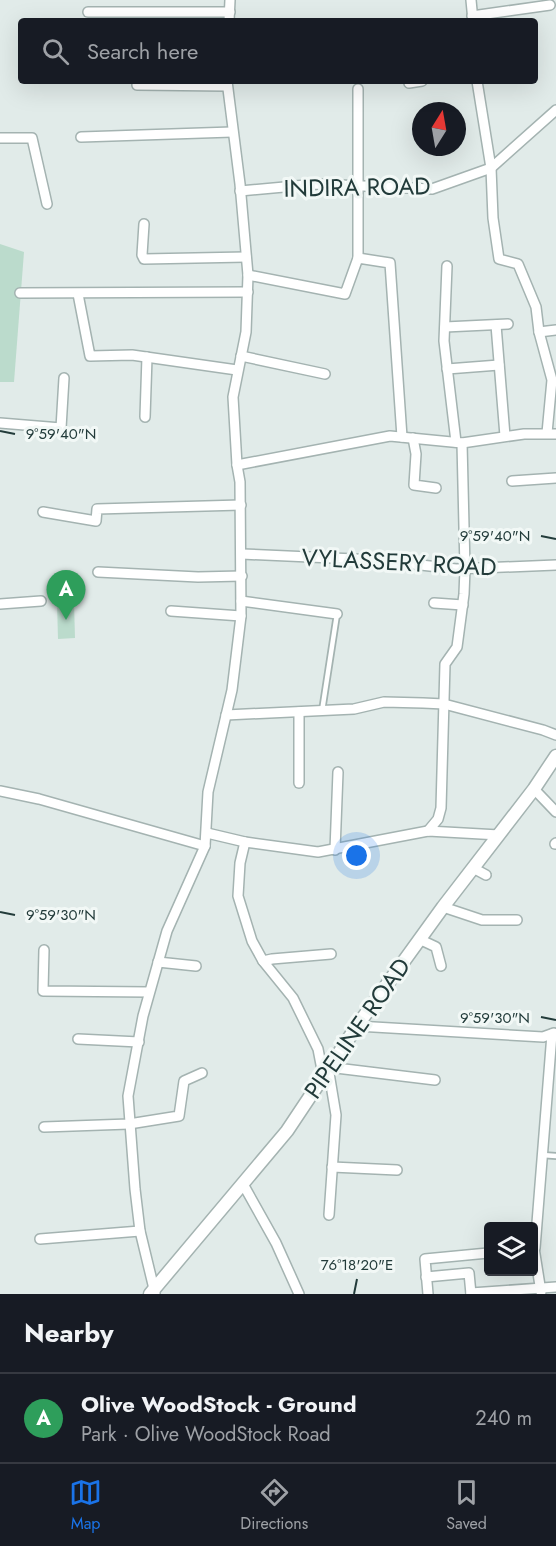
<!DOCTYPE html>
<meta charset="utf-8">
<style>
:root{--surface:#171b24;--page:#20242c;--text:#f1f3f6;--muted:#9ea1a6;--line:#363941;--accent:#1a73e8}
body{margin:0;font-family:Jost,sans-serif;background:var(--page);color:var(--text)}
.controls{position:absolute;right:18px;bottom:18px;display:grid;overflow:hidden;border-radius:6px;box-shadow:0 6px 24px #0002}
.controls button{width:54px;height:54px;display:grid;place-items:center;padding:0;border:0;border-bottom:2px solid var(--line);background:var(--surface);color:var(--text);font:30px sans-serif}
.compass{position:absolute;left:412px;top:102px;width:54px;height:54px;border-radius:50%;background:var(--surface);box-shadow:0 6px 24px #0002;rotate:11deg}
.you{position:absolute;left:357px;top:856px;width:21px;height:21px;margin:-15px;border:4px solid #fff;border-radius:50%;background:#1a73e8;box-shadow:0 0 0 9px #1a73e833}
.badge{display:grid;place-items:center;width:39px;height:39px;border-radius:50%;background:var(--accent);color:#fff;font-size:20px;font-weight:700}
.pin{position:absolute;translate:-50% -50px;filter:drop-shadow(0 2px 3px #0008)}
.pin::after{content:'';position:absolute;top:32px;width:21px;height:18px;background:inherit;clip-path:polygon(0 0,100% 0,50% 100%)}
.list{margin:0;padding:0;list-style:none}
h2{display:flex;justify-content:space-between;align-items:center;height:78px;margin:0;padding:0 24px;font-size:26px}
h2 small{font-size:20px;font-weight:400;color:var(--muted)}
.list li{display:grid;grid-template-columns:39px 1fr auto;gap:18px;align-items:center;box-sizing:border-box;height:90px;padding:0 24px;border-top:2px solid var(--line)}
.list b{display:block;font-size:22px;white-space:nowrap}
.list p{margin:0;font-size:20px;white-space:nowrap;color:var(--muted)}
.list em{font-size:20px;font-style:normal;color:var(--muted)}
.icon{flex:none;width:33px;height:33px;fill:none;stroke:currentColor;stroke-width:2;stroke-linecap:round;stroke-linejoin:round}
.map{position:relative;flex:none;width:556px;height:1294px;overflow:hidden}
.search{position:absolute;background:var(--surface);box-shadow:0 6px 24px #0002;left:18px;right:18px;top:18px;height:66px;display:flex;align-items:center;gap:15px;box-sizing:border-box;padding:0 21px;border-radius:6px;color:var(--muted);font-size:22px}
.sheet{height:168px;background:var(--surface)}
nav{display:flex;justify-content:space-around;align-items:center;box-sizing:border-box;height:84px;border-top:2px solid var(--line);background:var(--surface);font-size:16px;color:var(--muted)}
nav a{display:grid;justify-items:center;gap:3px}
nav .on{color:var(--accent)}
.map>svg:first-child{display:block}
.green{fill:#bbdbcc}
.lines{fill:none;stroke-linecap:round;stroke-linejoin:round}
.service-casing{stroke:#a4b3b1;stroke-width:8}
.minor-casing{stroke:#a4b3b1;stroke-width:12}
.tertiary-casing{stroke:#a4b3b1;stroke-width:15}
.service{stroke:#fff;stroke-width:4.5}
.minor{stroke:#fff;stroke-width:9}
.tertiary{stroke:#fff;stroke-width:12}
.ticks{fill:none;stroke:#223b3a;stroke-width:2}
.labels{text-anchor:middle;dominant-baseline:central;stroke-width:6;stroke-linejoin:round;paint-order:stroke}
.street-label{font-size:24px;fill:#223b3a;stroke:#f2f8f6}
.ticks-label{font-size:15px;text-anchor:middle;fill:#223b3a;stroke:#f2f8f6;stroke-width:6;stroke-linejoin:round;paint-order:stroke}
</style>
<div class="map">
<svg width="556" height="1294" viewBox="0 0 556 1294">
<rect width="100%" height="100%" fill="#e1ebe9"/>
<g class="green">
<path d="M0,244L24,252L14,382H0Z"/>
<path d="M74,602L75,638L58,639L57,603Z"/>
</g>
<g class="lines">
<g class="service-casing">
<g id="service">
<path d="M322,711L337,614"/>
<path d="M542,1155L556,1156"/>
</g>
</g>
<g class="minor-casing">
<g id="minor">
<path d="M471,0L473,21"/>
<path d="M88,12H230"/>
<path d="M472,16L550,5"/>
<path d="M229,21L230,0"/>
<path d="M477,81L491,168L493,218L499,259L518,264L536,307L539,332L552,380L547,433"/>
<path d="M409,83L422,81"/>
<path d="M137,85L227,86"/>
<path d="M358,89V258"/>
<path d="M81,137L232,132"/>
<path d="M0,138H32L47,204"/>
<path d="M240,191L317,184L432,189L491,168L556,110"/>
<path d="M144,224L142,255L144,259L246,257"/>
<path d="M447,266L444,341L456,442"/>
<path d="M248,275L345,294L358,258L390,263L402,437"/>
<path d="M20,293L248,292"/>
<path d="M78,294L90,356L132,355L237,370"/>
<path d="M496,325L505,436"/>
<path d="M445,327L508,324"/>
<path d="M539,332L556,330"/>
<path d="M241,356L325,374"/>
<path d="M447,369L499,365"/>
<path d="M145,417L147,357"/>
<path d="M0,423L61,428L64,378"/>
<path d="M413,438L416,454L414,485L436,488"/>
<path d="M237,465L390,436L462,443L524,434H556"/>
<path d="M512,481L556,478"/>
<path d="M43,512L96,521L97,509L241,505"/>
<path d="M242,554L377,560L456,569L556,565"/>
<path d="M98,572L198,577L242,576"/>
<path d="M241,601L337,614"/>
<path d="M434,603L463,605"/>
<path d="M0,604L41,601"/>
<path d="M171,611L241,616"/>
<path d="M226,715L354,709L384,702L423,703L444,704L543,730L556,735"/>
<path d="M299,783V712"/>
<path d="M534,789L556,812"/>
<path d="M0,791L39,799L205,846"/>
<path d="M428,831L438,819L441,808L445,664L457,647L464,594L465,569L462,443"/>
<path d="M207,833L245,842L318,852L428,831L499,835"/>
<path d="M245,842L240,863L238,896L252,941L263,961L293,998L318,1049L323,1075"/>
<path d="M555,844L556,843"/>
<path d="M335,850L338,772"/>
<path d="M473,868L486,875"/>
<path d="M443,907L482,920H517"/>
<path d="M419,939L436,947L441,966"/>
<path d="M44,950L43,991L149,992"/>
<path d="M263,961L272,959L331,954"/>
<path d="M158,962L196,966"/>
<path d="M357,1026L543,1037L554,1033"/>
<path d="M78,1039L139,1042"/>
<path d="M44,1127L129,1124L179,1116L184,1081L202,1073"/>
<path d="M332,1167L397,1170"/>
<path d="M243,1184L276,1243L299,1294"/>
<path d="M329,1215L336,1115L328,1067L435,1080"/>
<path d="M40,1239L140,1231"/>
<path d="M534,1248L541,1292"/>
<path d="M535,1248L552,1034"/>
<path d="M426,1277L469,1273L471,1294"/>
<path d="M155,1293L140,1231L135,1189L128,1096L143,1016L167,931L205,846L208,792L232,690L241,616L240,482L237,465L233,397L246,332L248,275L240,184L227,81"/>
<path d="M471,1293L556,1287"/>
<path d="M428,1294L425,1259L488,1253"/>
</g>
</g>
<g class="tertiary-casing">
<path id="tertiary" d="M150,1294L287,1131L357,1026L443,907L534,789L556,756"/>
</g>
<use href="#service" class="service"/>
<use href="#minor" class="minor"/>
<use href="#tertiary" class="tertiary"/>
</g>
<path class="ticks" d="M0,431L15,434M541,536L556,539M0,912L15,915M541,1017L556,1020M354,1294L357,1279"/>
<g class="labels">
<g class="street-label">
<text transform="translate(357 187) rotate(-1)">INDIRA ROAD</text>
<text transform="translate(399 562) rotate(3)">VYLASSERY ROAD</text>
<text transform="translate(357 1028) rotate(-55)">PIPELINE ROAD</text>
</g>
</g>
<g class="ticks-label">
<text x="61" y="439">9°59'40"N</text>
<text x="495" y="541">9°59'40"N</text>
<text x="61" y="920">9°59'30"N</text>
<text x="495" y="1023">9°59'30"N</text>
<text x="357" y="1270">76°18'20"E</text>
</g>
</svg>
<div class="controls">
<button><svg class="icon" aria-label="layers" viewBox="0 0 24 24"><path d="M12 4l9 5-9 5-9-5zM3 14l9 5 9-5"/></svg></button>
</div>
<svg class="compass" viewBox="-18 -18 36 36"><path d="M0-13l5 13h-10z" fill="#e53935"/><path d="M0 13l5-13h-10z" fill="#9ea1a6"/></svg>
<div class="you"></div>
<div class="pin badge" style="left:66px;top:620px;background:#2e9e5b">A</div>
<div class="search"><svg class="icon" aria-label="search" viewBox="0 0 24 24"><circle cx="10" cy="10" r="6"/><path d="M15 15l6 6"/></svg>Search here</div>
</div>
<section class="sheet">
<h2>Nearby<small></small></h2>
<ul class="list">
<li><span class="badge" style="background:#2e9e5b">A</span><div><b>Olive WoodStock - Ground</b><p>Park · Olive WoodStock Road</p></div><em>240 m</em></li>
</ul>
</section>
<nav>
<a class="on"><svg class="icon" aria-label="map" viewBox="0 0 24 24"><path d="M3 6l6-2 6 2 6-2v14l-6 2-6-2-6 2zM9 4v14M15 6v14"/></svg>Map</a>
<a><svg class="icon" aria-label="directions" viewBox="0 0 24 24"><path d="M12 3l9 9-9 9-9-9zM9 14v-3h6M13 9l2 2-2 2"/></svg>Directions</a>
<a><svg class="icon" aria-label="saved" viewBox="0 0 24 24"><path d="M7 4h10v16l-5-4-5 4z"/></svg>Saved</a>
</nav>
